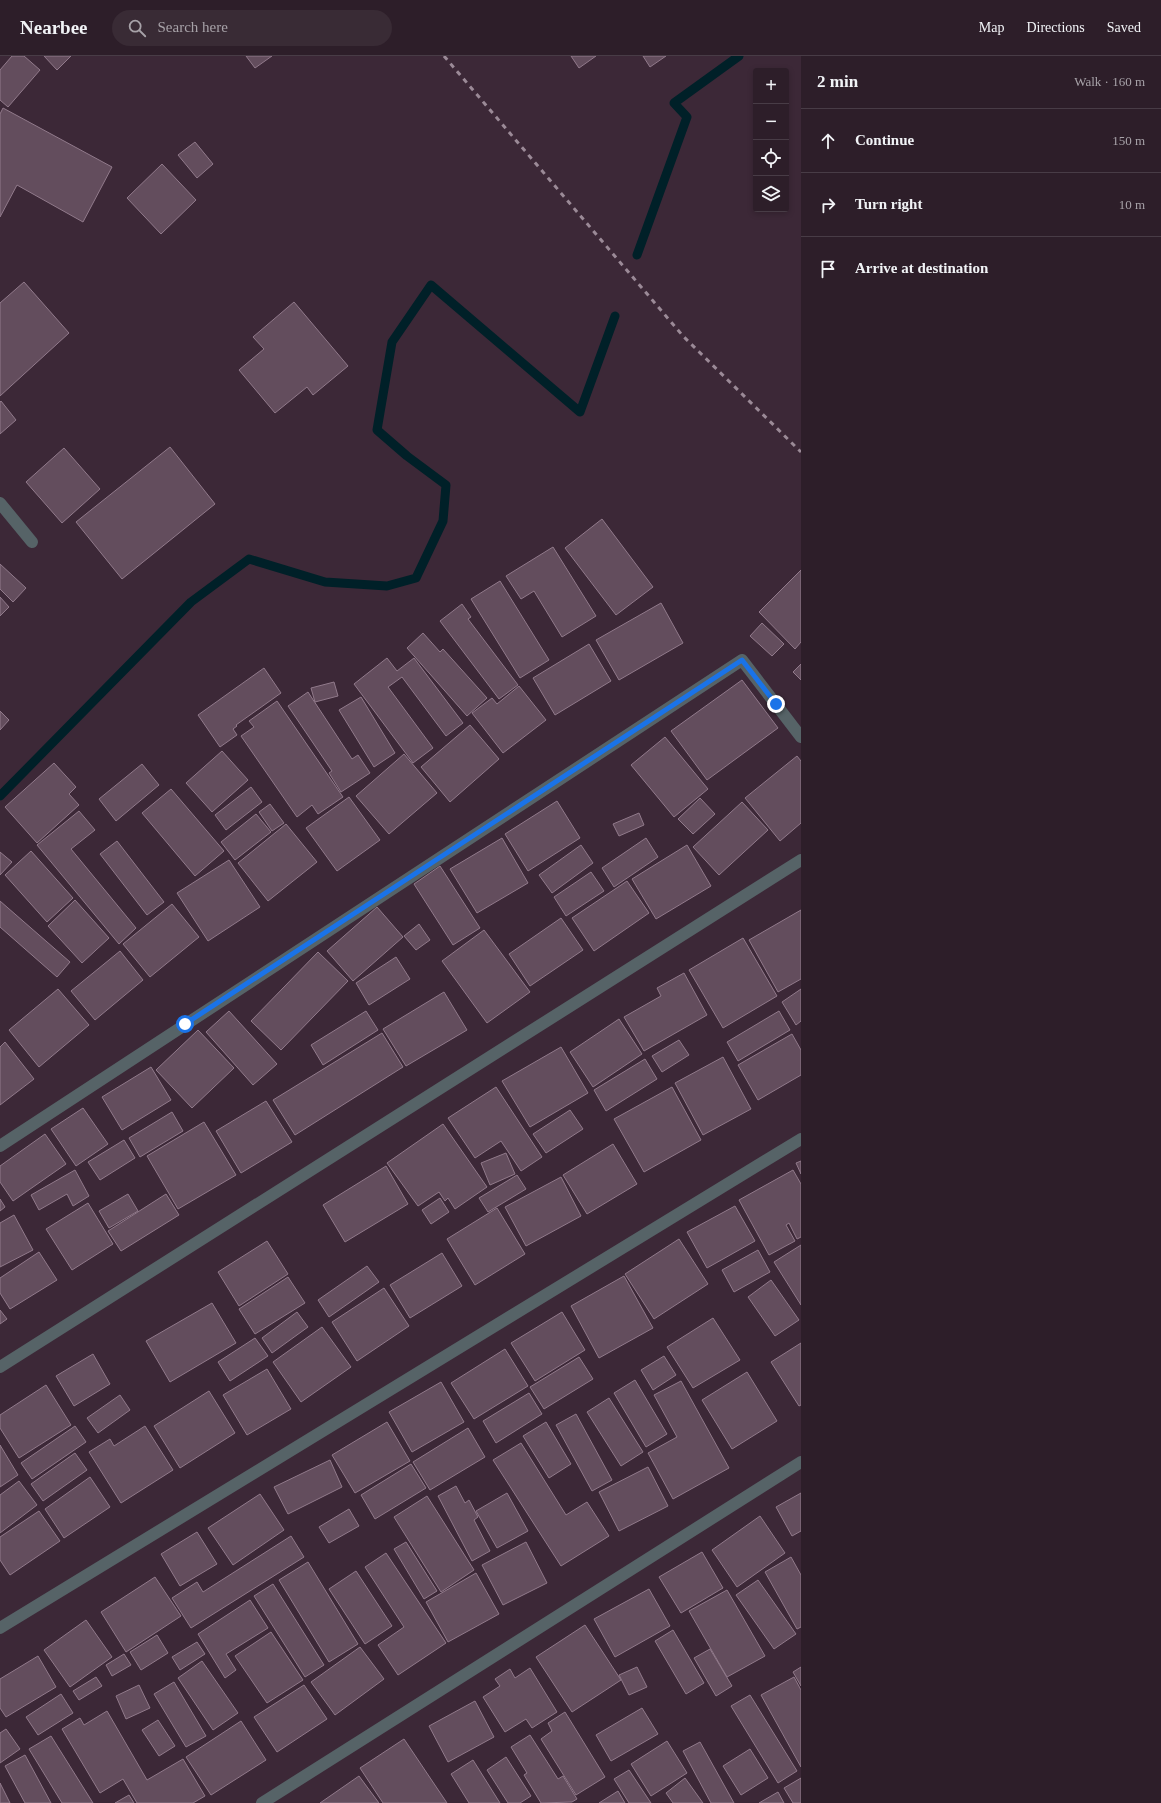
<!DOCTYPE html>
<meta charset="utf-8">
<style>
:root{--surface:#2d1e29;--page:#392b35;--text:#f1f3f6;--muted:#a7a2a8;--line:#483c46}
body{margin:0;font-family:"Times New Roman",serif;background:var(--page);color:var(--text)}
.controls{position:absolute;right:12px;top:12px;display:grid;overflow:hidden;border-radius:4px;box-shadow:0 2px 6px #0003}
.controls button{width:36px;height:36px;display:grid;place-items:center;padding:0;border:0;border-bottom:1px solid var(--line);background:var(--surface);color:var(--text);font:20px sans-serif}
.stop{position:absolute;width:12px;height:12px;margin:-9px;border:3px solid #1a73e8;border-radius:50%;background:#fff}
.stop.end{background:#1a73e8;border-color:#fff;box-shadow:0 1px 4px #0008}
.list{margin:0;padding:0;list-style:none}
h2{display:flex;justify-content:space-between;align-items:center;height:52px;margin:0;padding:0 16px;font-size:17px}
h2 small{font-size:13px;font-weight:400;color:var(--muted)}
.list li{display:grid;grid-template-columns:26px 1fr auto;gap:12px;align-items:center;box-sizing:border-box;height:64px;padding:0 16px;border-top:1px solid var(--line)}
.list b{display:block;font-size:15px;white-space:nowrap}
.list em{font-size:13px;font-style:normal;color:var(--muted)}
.icon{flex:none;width:22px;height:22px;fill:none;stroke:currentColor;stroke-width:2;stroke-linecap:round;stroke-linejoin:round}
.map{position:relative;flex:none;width:801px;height:1747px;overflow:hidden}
header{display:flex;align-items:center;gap:24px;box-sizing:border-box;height:56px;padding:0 20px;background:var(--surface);border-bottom:1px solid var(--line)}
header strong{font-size:19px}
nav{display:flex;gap:22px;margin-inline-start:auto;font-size:14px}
.search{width:280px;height:36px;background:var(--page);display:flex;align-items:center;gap:10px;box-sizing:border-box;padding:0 14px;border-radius:22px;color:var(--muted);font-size:15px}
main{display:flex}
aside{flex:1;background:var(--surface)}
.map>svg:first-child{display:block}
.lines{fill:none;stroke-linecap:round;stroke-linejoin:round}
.stream{stroke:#002028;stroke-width:9}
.building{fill:#634d5d;stroke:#917a8b}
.minor{stroke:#566367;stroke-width:12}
.rail{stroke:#9b8a97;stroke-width:3;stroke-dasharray:5 5;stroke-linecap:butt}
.route{stroke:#1a73e8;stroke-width:5}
</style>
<header>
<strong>Nearbee</strong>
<div class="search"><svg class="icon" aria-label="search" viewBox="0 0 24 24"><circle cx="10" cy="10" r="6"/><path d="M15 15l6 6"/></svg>Search here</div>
<nav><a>Map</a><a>Directions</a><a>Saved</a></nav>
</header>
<main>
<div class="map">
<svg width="801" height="1747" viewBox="0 0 801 1747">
<rect width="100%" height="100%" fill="#3c2837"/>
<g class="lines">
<g class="stream">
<path d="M637,199L687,61L674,47L739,0"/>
<path d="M0,740L191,546L249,503L325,526L387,530L416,522L443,465L446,429L407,400L377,374L392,286L431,229L580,356L615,260"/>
</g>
</g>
<g class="building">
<path d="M12,0H24L40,14L8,51L0,44V14Z"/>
<path d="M44,0H71L57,14Z"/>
<path d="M246,0H272L255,12Z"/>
<path d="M571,0H596L579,12Z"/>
<path d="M643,0H666L650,11Z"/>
<path d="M3,52L112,111L83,166L17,129L0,161V58Z"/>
<path d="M195,86L213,108L197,122L178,99Z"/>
<path d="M162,108L196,144L161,178L127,142Z"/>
<path d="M24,226L69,277L0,340V247Z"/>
<path d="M294,246L348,310L313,339L307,331L275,357L239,314L264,293L253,281Z"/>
<path d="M1,345L16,364L0,378V346Z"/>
<path d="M170,391L215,448L122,523L76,466Z"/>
<path d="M64,392L100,433L62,467L26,426Z"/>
<path d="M602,463L653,531L616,559L565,492Z"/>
<path d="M553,491L596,560L562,581L534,535L521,543L506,520Z"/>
<path d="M0,508L26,532L13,546L0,533Z"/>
<path d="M801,514V586L795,593L759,556Z"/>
<path d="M500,525L549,604L520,622L471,543Z"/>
<path d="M0,541L9,551L0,560Z"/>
<path d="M661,547L683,587L619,624L596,584Z"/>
<path d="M462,548L471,561L468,563L518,629L499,643L440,565Z"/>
<path d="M762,567L784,588L772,600L750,580Z"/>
<path d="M423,577L440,596L443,593L487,642L467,660L407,592Z"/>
<path d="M589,588L611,625L555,659L533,622Z"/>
<path d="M387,602L397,615L414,602L463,667L446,680L402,621L388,631L433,692L413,707L354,628Z"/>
<path d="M801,608V624L793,616Z"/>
<path d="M264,612L281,637L236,669L237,670L233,673L237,679L220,691L198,659Z"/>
<path d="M742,624L778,672L707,724L671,675Z"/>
<path d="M334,626L338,640L315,646L311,632Z"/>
<path d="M519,630L546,664L503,697L472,657L492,642L497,648Z"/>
<path d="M308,636L352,703L358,699L370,717L341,736L329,717L332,715L288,650Z"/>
<path d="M361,641L395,697L374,711L339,654Z"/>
<path d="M277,645L343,741L318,758L312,749L297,761L241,680L254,671L249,665Z"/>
<path d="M0,655L9,664L0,674Z"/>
<path d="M470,669L499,703L450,746L421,711Z"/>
<path d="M665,681L708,733L674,761L631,709Z"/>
<path d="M222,695L248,724L212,756L186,727Z"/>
<path d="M404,698L437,737L389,778L356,740Z"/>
<path d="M797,700L801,705V767L780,785L745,742Z"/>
<path d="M54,707L76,731L69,738L79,749L37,787L5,751Z"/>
<path d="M142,708L159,729L116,765L99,743Z"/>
<path d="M251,731L262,746L226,774L215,759Z"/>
<path d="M171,733L224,795L195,820L142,757Z"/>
<path d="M349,741L380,784L337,815L306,772Z"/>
<path d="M700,742L715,758L693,778L678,763Z"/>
<path d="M557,745L580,782L528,815L505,778Z"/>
<path d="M742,746L768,774L719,819L693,791Z"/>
<path d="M270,748L284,767L272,775L259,756Z"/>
<path d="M79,755L95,774L71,793L136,872L119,888L37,789Z"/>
<path d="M639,757L644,769L619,780L613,768Z"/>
<path d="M256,758L271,776L235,804L221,786Z"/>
<path d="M286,768L317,806L268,845L238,807Z"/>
<path d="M502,782L528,827L477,857L450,813Z"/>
<path d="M646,782L658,801L614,831L602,812Z"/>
<path d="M117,785L164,846L147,859L100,798Z"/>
<path d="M581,789L593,807L552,837L539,819Z"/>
<path d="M687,789L711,830L656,863L632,823Z"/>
<path d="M31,795L73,842L47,866L5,819Z"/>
<path d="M0,796L12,806L0,819Z"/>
<path d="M229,804L260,851L208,885L177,837Z"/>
<path d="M440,810L480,872L453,889L414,828Z"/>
<path d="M591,816L604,835L566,860L554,841Z"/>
<path d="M627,825L649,857L594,895L572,862Z"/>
<path d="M75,844L109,882L82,907L48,870Z"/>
<path d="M0,845L70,906L57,921L0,871Z"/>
<path d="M172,848L199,881L150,921L123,888Z"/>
<path d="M377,851L403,881L353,925L327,895Z"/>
<path d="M801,854V923L778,936L749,884Z"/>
<path d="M561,862L583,894L530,930L509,898Z"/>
<path d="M419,868L430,884L416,894L404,880Z"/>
<path d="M484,874L530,936L487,967L442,905Z"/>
<path d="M743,882L777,940L723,972L689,914Z"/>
<path d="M120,895L143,924L95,964L71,935Z"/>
<path d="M318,896L348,925L281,994L251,965Z"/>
<path d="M396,901L410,923L369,949L356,927Z"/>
<path d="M684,917L707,959L644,995L624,961L661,940L657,932Z"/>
<path d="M58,933L89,969L39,1011L9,974Z"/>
<path d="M801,933V965L796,969L782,946Z"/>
<path d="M444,936L467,974L406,1010L383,973Z"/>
<path d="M229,955L277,1008L253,1029L206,976Z"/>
<path d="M366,955L378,974L323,1009L311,989Z"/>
<path d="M779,955L790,974L738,1005L727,986Z"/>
<path d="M619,963L642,998L593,1031L570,996Z"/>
<path d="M198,974L234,1012L192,1052L156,1014Z"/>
<path d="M382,977L403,1011L295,1079L273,1044Z"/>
<path d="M792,978L801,994V1019L758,1044L738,1009Z"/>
<path d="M679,984L689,999L662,1016L652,1000Z"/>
<path d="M5,986L34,1023L0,1049V991Z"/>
<path d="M561,991L588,1037L530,1071L502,1025Z"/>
<path d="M723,1001L751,1053L703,1079L675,1027Z"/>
<path d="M645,1003L657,1023L606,1055L594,1034Z"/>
<path d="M151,1011L171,1044L122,1074L102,1041Z"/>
<path d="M496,1031L542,1101L521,1115L501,1085L475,1102L448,1062Z"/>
<path d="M672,1031L701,1084L644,1116L614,1063Z"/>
<path d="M266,1045L292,1086L241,1117L216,1075Z"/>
<path d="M83,1052L108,1088L76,1110L51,1073Z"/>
<path d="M570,1054L583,1073L546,1097L533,1078Z"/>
<path d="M172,1056L183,1075L140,1101L129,1082Z"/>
<path d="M204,1066L236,1119L178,1153L147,1100Z"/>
<path d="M443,1068L487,1131L455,1153L448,1142L445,1145L439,1136L418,1150L387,1107Z"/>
<path d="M45,1078L66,1108L13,1145L0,1126V1110Z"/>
<path d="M124,1084L135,1102L100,1124L88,1106Z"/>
<path d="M613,1088L637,1128L587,1158L563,1119Z"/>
<path d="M506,1097L515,1118L490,1129L481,1107Z"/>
<path d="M801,1105V1118L796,1107Z"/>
<path d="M386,1110L408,1148L345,1186L323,1149Z"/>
<path d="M75,1114L89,1140L73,1150L67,1138L39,1154L31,1139Z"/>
<path d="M793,1114L801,1128V1181L797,1183L789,1167L786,1169L795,1185L769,1199L739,1144Z"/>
<path d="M517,1119L526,1133L488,1156L479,1142Z"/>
<path d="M561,1121L581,1160L526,1190L505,1151Z"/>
<path d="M128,1138L138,1155L109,1172L99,1155Z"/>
<path d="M166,1138L179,1159L121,1195L108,1175Z"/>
<path d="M440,1142L449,1156L431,1168L422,1154Z"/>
<path d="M0,1143L5,1151L0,1155Z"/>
<path d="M88,1147L113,1188L72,1214L46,1173Z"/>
<path d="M735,1150L755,1185L707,1212L687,1176Z"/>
<path d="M497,1152L525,1198L475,1229L447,1183Z"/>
<path d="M14,1159L33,1194L0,1211V1167Z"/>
<path d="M679,1183L708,1228L654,1263L625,1218Z"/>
<path d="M267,1185L288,1218L239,1250L218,1216Z"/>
<path d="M801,1189V1249L774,1206Z"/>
<path d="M758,1194L770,1216L734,1236L722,1214Z"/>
<path d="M39,1196L57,1224L10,1253L0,1237V1222Z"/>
<path d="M442,1197L462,1230L410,1262L390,1229Z"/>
<path d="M367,1210L379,1226L329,1261L318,1244Z"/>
<path d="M624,1220L653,1272L599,1302L571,1250Z"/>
<path d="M288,1221L305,1247L255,1278L239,1253Z"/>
<path d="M771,1224L799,1264L775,1280L748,1241Z"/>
<path d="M384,1232L409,1270L357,1305L332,1266Z"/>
<path d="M212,1247L236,1287L170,1326L146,1285Z"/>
<path d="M0,1254L7,1263L0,1268Z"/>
<path d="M297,1256L308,1271L272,1297L262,1282Z"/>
<path d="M562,1256L585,1294L535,1325L511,1287Z"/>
<path d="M713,1262L740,1304L693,1332L667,1291Z"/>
<path d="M322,1271L351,1311L301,1346L273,1306Z"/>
<path d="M255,1282L268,1300L230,1325L218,1306Z"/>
<path d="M801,1287V1349L799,1350L771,1306Z"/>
<path d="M505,1293L528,1330L474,1363L451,1327Z"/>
<path d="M93,1298L110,1328L74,1350L56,1320Z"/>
<path d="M664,1300L676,1319L653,1334L641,1314Z"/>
<path d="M579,1301L593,1323L544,1353L530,1331Z"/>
<path d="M267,1313L291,1353L247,1379L223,1339Z"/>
<path d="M747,1316L777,1365L732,1393L702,1344Z"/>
<path d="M635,1324L667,1378L646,1391L614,1337Z"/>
<path d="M681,1325L729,1412L673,1443L648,1397L677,1381L654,1339Z"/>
<path d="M441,1326L464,1366L412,1396L389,1356Z"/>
<path d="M46,1329L71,1369L19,1402L0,1372V1359Z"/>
<path d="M209,1335L235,1377L180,1412L154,1370Z"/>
<path d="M529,1337L542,1358L496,1387L483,1365Z"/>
<path d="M120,1339L130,1354L98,1377L87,1362Z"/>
<path d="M609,1342L643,1396L621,1410L587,1356Z"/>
<path d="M576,1358L612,1424L592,1435L556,1369Z"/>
<path d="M387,1366L410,1405L355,1437L332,1399Z"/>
<path d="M546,1366L571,1408L549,1422L523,1380Z"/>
<path d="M75,1370L86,1386L32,1423L21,1407Z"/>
<path d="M145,1370L173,1414L121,1447L89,1396L110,1383L114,1390Z"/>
<path d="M468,1372L485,1401L430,1434L413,1406Z"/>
<path d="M521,1387L566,1459L587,1446L609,1480L561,1510L493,1404Z"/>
<path d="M0,1389L18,1419L0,1431Z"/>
<path d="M75,1397L87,1414L43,1445L31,1428Z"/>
<path d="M330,1404L342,1431L288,1458L274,1431Z"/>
<path d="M411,1408L426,1432L375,1463L361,1439Z"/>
<path d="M648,1411L668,1450L619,1475L599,1436Z"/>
<path d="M90,1421L110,1451L64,1482L45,1453Z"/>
<path d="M19,1425L37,1449L0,1477V1439Z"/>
<path d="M456,1430L465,1447L469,1444L478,1461L474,1464L490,1495L472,1505L438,1440Z"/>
<path d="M507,1437L528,1475L497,1492L476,1455Z"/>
<path d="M801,1437V1475L792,1480L776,1451Z"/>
<path d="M260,1438L284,1474L233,1509L208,1472Z"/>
<path d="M427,1440L474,1514L441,1536L394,1461Z"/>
<path d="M349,1453L359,1470L329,1487L319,1471Z"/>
<path d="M39,1455L60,1485L10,1519L0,1504V1481Z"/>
<path d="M760,1460L785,1497L737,1531L712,1494Z"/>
<path d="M197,1476L217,1508L180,1530L161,1498Z"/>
<path d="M291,1480L304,1501L191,1572L172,1542L197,1526L203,1536Z"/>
<path d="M406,1486L437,1535L424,1543L394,1493Z"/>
<path d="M526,1486L547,1527L503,1549L482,1509Z"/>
<path d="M702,1496L723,1532L681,1557L659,1521Z"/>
<path d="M386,1497L446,1587L398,1619L378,1589L404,1571L365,1511Z"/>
<path d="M791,1501L801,1519V1571L797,1573L765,1516Z"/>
<path d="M308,1506L358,1588L329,1606L279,1524Z"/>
<path d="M356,1515L392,1570L365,1588L329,1533Z"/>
<path d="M476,1517L499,1558L448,1586L426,1546Z"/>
<path d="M155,1521L181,1560L126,1596L101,1556Z"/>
<path d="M758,1524L796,1578L774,1593L736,1539Z"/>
<path d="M273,1528L324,1609L305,1621L254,1540Z"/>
<path d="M649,1533L670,1570L615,1601L594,1563Z"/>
<path d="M727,1534L765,1600L727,1621L689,1555Z"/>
<path d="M250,1544L268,1572L226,1598L236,1614L225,1622L198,1578Z"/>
<path d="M86,1564L112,1601L70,1631L44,1594Z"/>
<path d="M585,1569L621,1624L572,1656L536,1601Z"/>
<path d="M673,1574L704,1627L686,1638L655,1585Z"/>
<path d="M271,1576L303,1624L267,1647L235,1600Z"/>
<path d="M157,1579L168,1597L141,1614L130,1596Z"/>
<path d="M197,1586L205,1598L180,1614L172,1601Z"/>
<path d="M360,1591L384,1623L335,1659L311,1626Z"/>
<path d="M710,1593L732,1630L716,1640L694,1602Z"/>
<path d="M124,1598L131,1609L112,1620L106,1609Z"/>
<path d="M38,1600L56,1631L6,1661L0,1652V1623Z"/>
<path d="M202,1605L238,1657L213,1674L178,1622Z"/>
<path d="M637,1611L647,1631L629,1639L619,1619Z"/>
<path d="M801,1611V1630L793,1616Z"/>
<path d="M530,1612L557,1656L532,1672L526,1663L505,1676L483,1641L500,1630L495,1623L510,1613L515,1622Z"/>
<path d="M96,1621L102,1630L79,1644L73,1635Z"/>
<path d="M794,1621L801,1634V1711L761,1639Z"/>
<path d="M174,1626L206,1680L186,1691L154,1638Z"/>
<path d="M139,1629L150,1652L126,1663L116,1640Z"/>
<path d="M304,1629L327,1663L277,1696L254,1661Z"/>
<path d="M61,1638L73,1657L38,1679L26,1661Z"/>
<path d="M750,1639L797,1715L778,1727L731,1650Z"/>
<path d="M475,1645L494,1681L448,1706L429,1670Z"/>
<path d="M642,1652L658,1678L611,1705L596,1679Z"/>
<path d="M107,1655L147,1724L183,1703L205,1740L193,1747H137L123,1723L100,1737L62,1673L80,1662L84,1669Z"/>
<path d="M565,1656L605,1721L576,1739L541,1683L552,1675L548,1667Z"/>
<path d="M158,1664L175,1690L159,1700L142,1674Z"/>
<path d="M241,1665L266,1704L211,1739L186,1701Z"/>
<path d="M6,1673L20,1693L0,1707V1677Z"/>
<path d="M530,1679L558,1723L563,1720L577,1743L572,1746L541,1747L524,1719L527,1717L511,1691Z"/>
<path d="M51,1680L93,1747H62L29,1693Z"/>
<path d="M404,1683L447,1747H383L360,1712Z"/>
<path d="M667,1685L687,1717L651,1740L631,1708Z"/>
<path d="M700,1686L734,1747H711L683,1695Z"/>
<path d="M750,1693L768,1722L741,1739L723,1710Z"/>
<path d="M25,1699L51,1747H25L5,1710Z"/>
<path d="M506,1701L531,1740L520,1747H508L487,1714Z"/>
<path d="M473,1704L500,1747H469L451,1718Z"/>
<path d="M629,1714L651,1747H629L614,1723Z"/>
<path d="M359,1720L379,1747H320Z"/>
<path d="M685,1722L703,1747H673L666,1737Z"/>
<path d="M801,1722V1747H793L784,1732Z"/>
<path d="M0,1727L10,1747H0Z"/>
<path d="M618,1735L625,1747H599Z"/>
<path d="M778,1736L784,1747H759Z"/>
<path d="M129,1739L134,1747H115Z"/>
</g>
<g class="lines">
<g class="minor">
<path d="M0,447L32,486"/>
<path d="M0,1090L742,604L801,681"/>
<path d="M0,1311L801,804"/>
<path d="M0,1572L801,1083"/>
<path d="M262,1747L801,1406"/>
</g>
<path class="rail" d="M444,0L683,280L801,396"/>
</g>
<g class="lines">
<path class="route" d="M185,968L742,604L776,648"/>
</g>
</svg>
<div class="controls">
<button>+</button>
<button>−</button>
<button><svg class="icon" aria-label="locate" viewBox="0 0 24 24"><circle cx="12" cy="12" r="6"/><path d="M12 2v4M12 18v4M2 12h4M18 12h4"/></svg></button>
<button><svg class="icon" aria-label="layers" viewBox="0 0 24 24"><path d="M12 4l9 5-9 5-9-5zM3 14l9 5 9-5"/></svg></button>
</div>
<div class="stop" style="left:185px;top:968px"></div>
<div class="stop end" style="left:776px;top:648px"></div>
</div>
<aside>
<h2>2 min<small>Walk · 160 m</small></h2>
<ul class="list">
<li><svg class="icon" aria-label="ahead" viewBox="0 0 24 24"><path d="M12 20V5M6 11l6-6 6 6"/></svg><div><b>Continue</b></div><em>150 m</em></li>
<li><svg class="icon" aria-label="right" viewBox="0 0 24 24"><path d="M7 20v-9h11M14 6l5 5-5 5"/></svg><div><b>Turn right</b></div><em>10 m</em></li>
<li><svg class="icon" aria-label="arrive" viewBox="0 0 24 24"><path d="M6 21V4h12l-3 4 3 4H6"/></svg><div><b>Arrive at destination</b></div></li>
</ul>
</aside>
</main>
